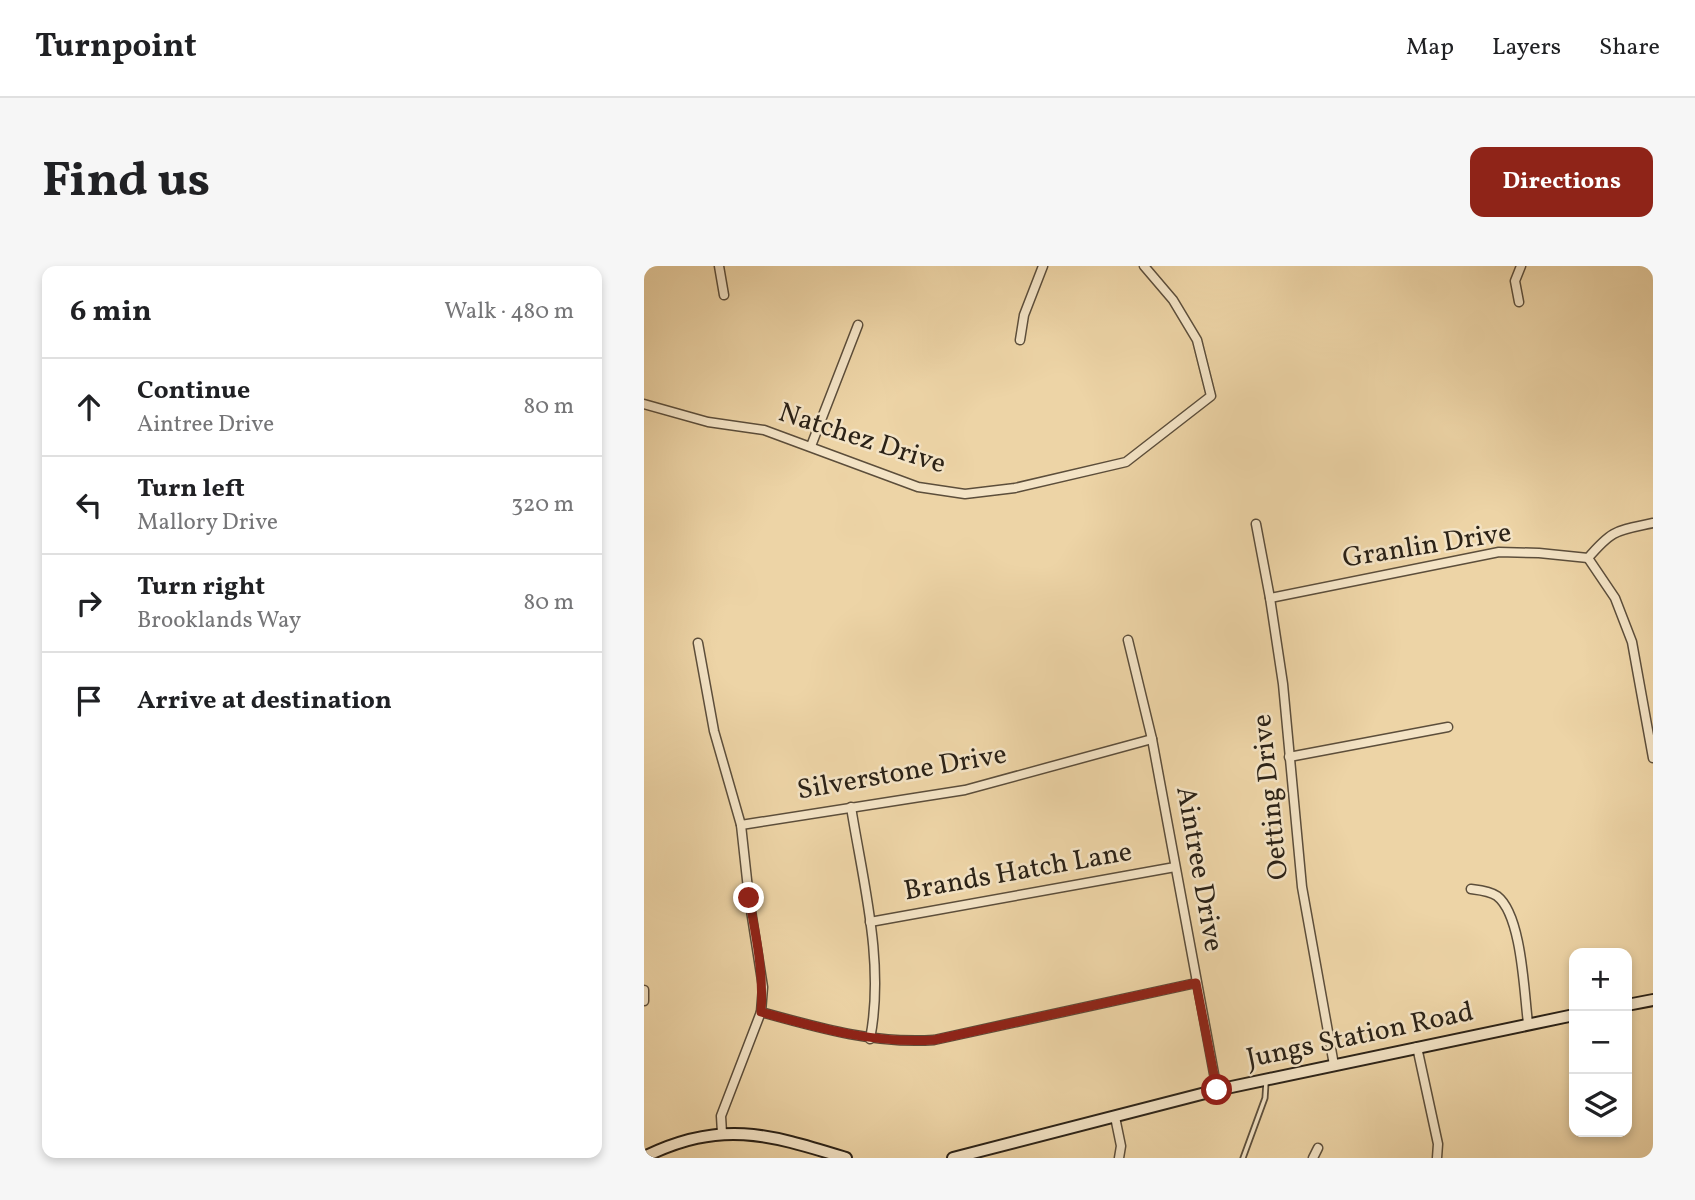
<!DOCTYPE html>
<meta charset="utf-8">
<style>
:root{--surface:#fff;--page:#f6f6f6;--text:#202124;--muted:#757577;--line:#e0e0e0;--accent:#8f2418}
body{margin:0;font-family:Vollkorn,serif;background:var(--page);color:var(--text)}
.controls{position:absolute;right:21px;bottom:21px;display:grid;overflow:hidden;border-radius:14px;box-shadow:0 4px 10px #0003}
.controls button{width:63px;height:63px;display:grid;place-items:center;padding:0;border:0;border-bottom:2px solid var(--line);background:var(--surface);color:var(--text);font:35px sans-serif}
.stop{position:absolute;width:21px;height:21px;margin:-16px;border:5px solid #8f2418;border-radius:50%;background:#fff}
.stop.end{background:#8f2418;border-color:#fff;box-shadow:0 2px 7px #0008}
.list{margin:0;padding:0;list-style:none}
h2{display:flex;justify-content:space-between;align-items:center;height:91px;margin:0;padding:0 28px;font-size:30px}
h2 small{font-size:23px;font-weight:400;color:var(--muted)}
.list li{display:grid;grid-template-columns:46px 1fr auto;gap:21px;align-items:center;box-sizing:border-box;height:98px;padding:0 28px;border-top:2px solid var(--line)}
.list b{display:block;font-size:26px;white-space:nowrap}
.list p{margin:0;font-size:23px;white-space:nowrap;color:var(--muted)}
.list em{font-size:23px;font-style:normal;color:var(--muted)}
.icon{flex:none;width:38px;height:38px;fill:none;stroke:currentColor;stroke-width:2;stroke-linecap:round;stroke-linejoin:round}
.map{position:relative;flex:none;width:1009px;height:892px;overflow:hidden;border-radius:14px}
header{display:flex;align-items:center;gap:42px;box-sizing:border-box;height:98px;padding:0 35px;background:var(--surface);border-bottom:2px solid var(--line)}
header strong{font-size:33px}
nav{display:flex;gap:38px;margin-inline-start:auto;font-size:24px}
.intro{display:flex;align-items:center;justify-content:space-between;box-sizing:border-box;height:168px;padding:0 42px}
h1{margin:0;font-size:49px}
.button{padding:18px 32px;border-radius:14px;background:var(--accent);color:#fff;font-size:24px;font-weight:700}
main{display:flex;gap:42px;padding:0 42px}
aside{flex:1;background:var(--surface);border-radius:14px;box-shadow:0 4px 10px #0003}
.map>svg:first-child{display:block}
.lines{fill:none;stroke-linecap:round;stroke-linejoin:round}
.service-casing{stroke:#5c4e3b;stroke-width:7}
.minor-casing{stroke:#5c4e3b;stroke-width:11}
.secondary-casing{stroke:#2b2217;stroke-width:14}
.service{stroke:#f3e3c5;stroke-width:3.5}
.minor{stroke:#f3e3c5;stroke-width:8}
.secondary{stroke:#f3e3c5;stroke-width:10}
.route{stroke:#8f2418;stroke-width:9}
.labels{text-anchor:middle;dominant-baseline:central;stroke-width:5;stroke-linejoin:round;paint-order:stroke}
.street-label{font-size:28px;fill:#2b2217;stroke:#f3e3c5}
</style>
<header>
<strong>Turnpoint</strong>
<nav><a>Map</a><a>Layers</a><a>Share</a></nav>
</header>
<div class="intro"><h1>Find us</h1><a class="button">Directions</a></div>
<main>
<aside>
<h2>6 min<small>Walk · 480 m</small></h2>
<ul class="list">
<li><svg class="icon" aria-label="ahead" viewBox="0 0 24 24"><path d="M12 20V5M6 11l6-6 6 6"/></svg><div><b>Continue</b><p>Aintree Drive</p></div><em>80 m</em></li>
<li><svg class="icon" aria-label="left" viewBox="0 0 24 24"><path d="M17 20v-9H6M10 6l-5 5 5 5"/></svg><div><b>Turn left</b><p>Mallory Drive</p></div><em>320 m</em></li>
<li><svg class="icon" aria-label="right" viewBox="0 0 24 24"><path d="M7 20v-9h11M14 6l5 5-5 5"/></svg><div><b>Turn right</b><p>Brooklands Way</p></div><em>80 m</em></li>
<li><svg class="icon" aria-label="arrive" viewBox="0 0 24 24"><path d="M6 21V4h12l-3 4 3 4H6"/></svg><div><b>Arrive at destination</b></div></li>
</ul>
</aside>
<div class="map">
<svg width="1009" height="892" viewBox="0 0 1009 892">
<rect width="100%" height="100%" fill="#edd4a6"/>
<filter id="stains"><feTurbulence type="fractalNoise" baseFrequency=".00286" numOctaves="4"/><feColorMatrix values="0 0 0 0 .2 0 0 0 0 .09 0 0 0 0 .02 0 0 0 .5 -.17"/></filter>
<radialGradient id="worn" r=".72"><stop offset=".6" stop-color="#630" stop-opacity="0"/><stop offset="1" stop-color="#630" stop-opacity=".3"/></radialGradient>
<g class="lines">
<g class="service-casing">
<path id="service" d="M599,892L621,832L622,816"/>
</g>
<g class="minor-casing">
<g id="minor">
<path d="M75,0L80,29"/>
<path d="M875,36L871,15L877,0"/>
<path d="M376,74L380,49L399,0"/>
<path d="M0,138L64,156L120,164L274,221L321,228L371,222L482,196L567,130L553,74L529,34L500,0"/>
<path d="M167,180L214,59"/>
<path d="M612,258L626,332L639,418L658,621L690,799"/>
<path d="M944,292L971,332L988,376L1009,492"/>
<path d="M944,292C969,263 972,265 1009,257"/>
<path d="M626,332L855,286L895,287L944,292"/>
<path d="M484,374L508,473L573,824"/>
<path d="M54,377L70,465L97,559L105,632L119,721L117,746L77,850L78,867"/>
<path d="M645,491L804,461"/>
<path d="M207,541C219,616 241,697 226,773"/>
<path d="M97,559L321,524L508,473"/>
<path d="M827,623C835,624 846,625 853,630C878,649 880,727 884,757"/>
<path d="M226,656L531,601"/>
<path d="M0,724V735"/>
<path d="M117,746C175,762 230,778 290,774L552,717"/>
<path d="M773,781L794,878L793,892"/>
<path d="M471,851L477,880L475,892"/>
<path d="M669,892L674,882"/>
</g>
</g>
<g class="secondary-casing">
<g id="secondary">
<path d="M983,739L1009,734"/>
<path d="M0,891C77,853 124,868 202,892"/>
<path d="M309,892L573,824L930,749"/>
</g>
</g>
<use href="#service" class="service"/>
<use href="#minor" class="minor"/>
<use href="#secondary" class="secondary"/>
</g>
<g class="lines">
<path class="route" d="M105,632C112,670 120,707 117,746C175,762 230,778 290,774L552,717L573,824"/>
</g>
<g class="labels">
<g class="street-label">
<text transform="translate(218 173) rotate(18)">Natchez Drive</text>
<text transform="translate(783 280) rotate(-9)">Granlin Drive</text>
<text transform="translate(258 507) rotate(-10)">Silverstone Drive</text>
<text transform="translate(627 531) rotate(-96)">Oetting Drive</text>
<text transform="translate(555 603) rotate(80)">Aintree Drive</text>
<text transform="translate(374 606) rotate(-10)">Brands Hatch Lane</text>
<text transform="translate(716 770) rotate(-12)">Jungs Station Road</text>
</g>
</g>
<rect width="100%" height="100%" filter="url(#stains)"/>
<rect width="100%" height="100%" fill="url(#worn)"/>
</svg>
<div class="controls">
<button>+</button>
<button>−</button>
<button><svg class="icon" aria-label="layers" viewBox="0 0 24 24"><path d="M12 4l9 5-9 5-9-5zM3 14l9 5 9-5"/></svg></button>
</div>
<div class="stop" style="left:573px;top:824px"></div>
<div class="stop end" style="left:105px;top:632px"></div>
</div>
</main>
